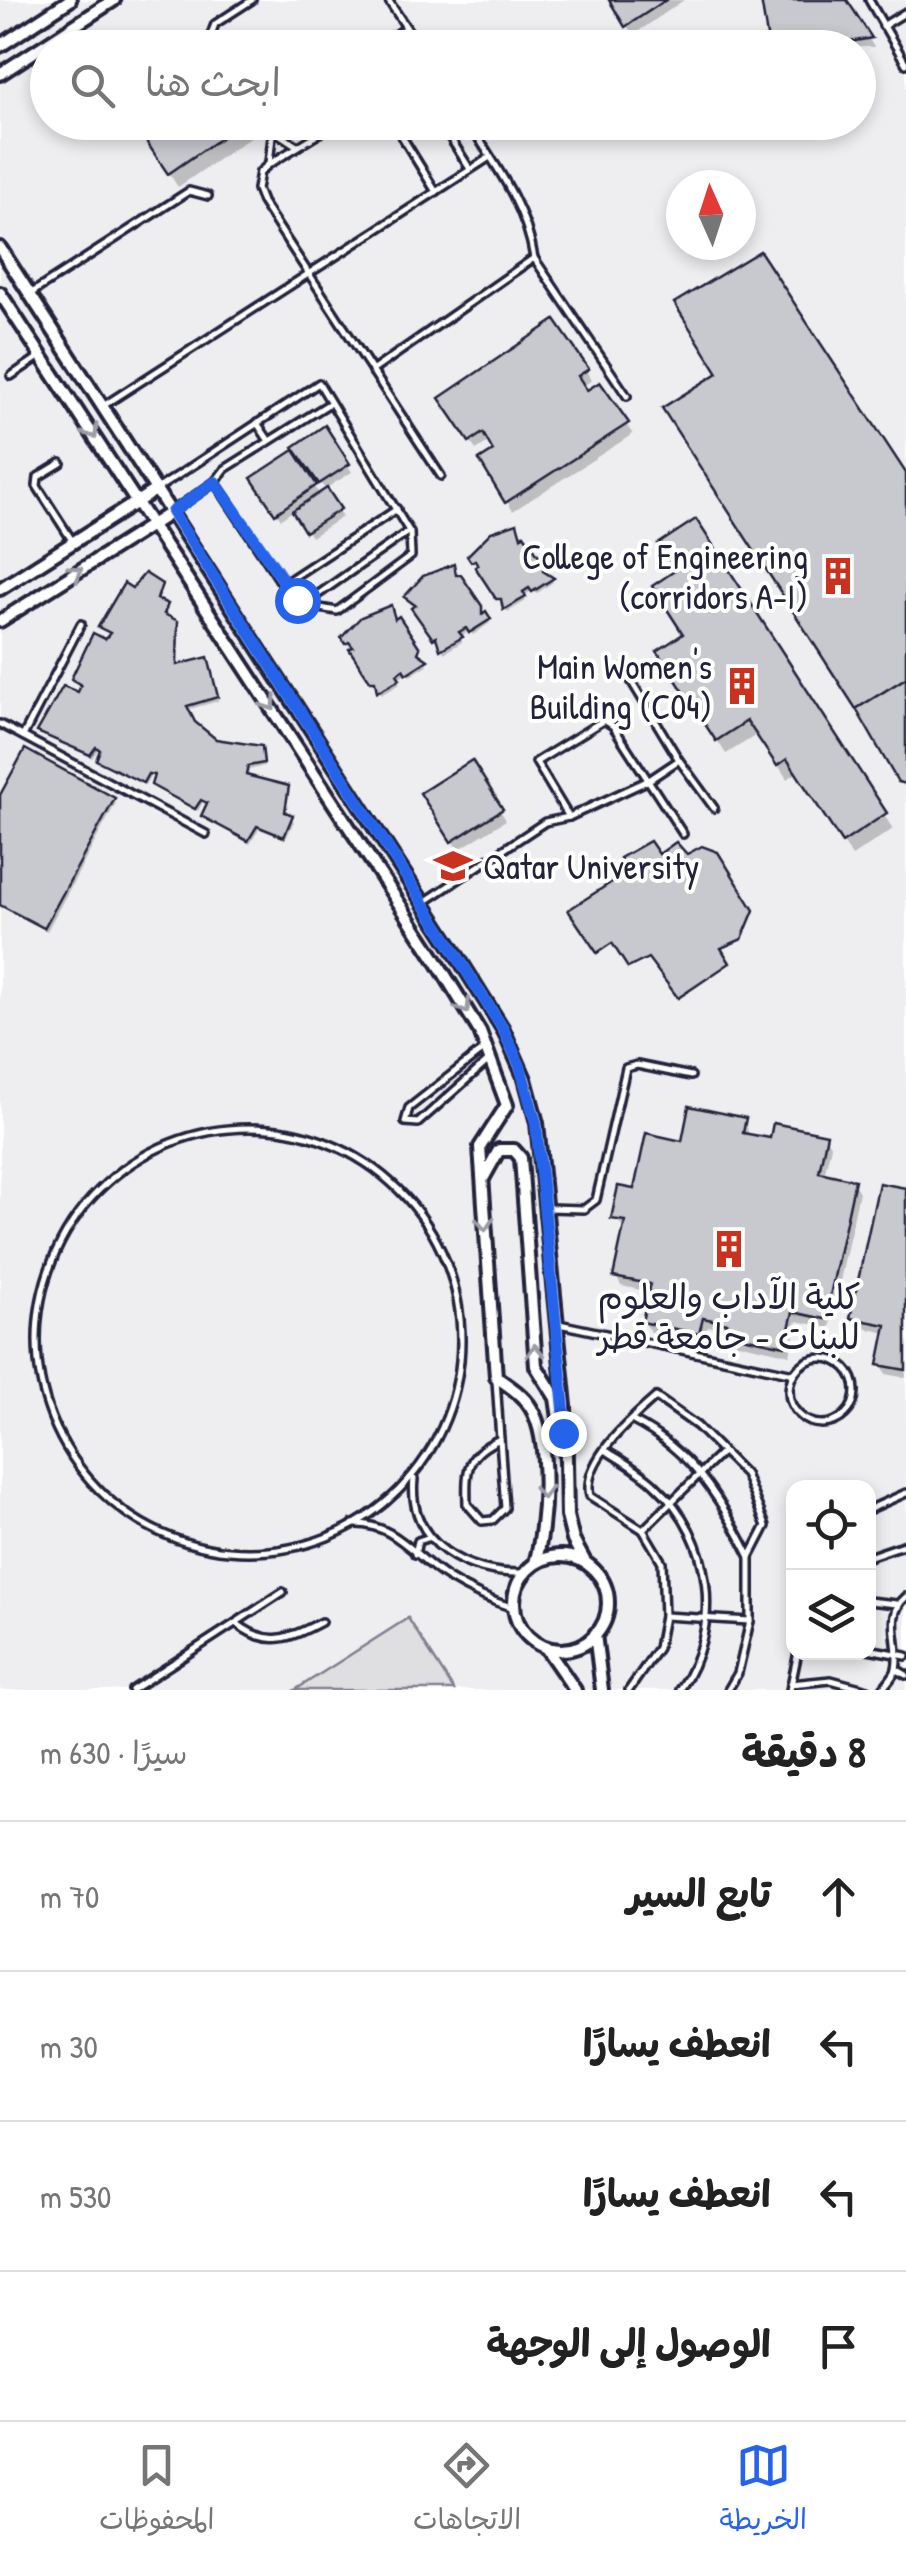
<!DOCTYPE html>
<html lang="ar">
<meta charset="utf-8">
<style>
:root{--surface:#fff;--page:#f2f2f2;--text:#222;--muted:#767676;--line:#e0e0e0;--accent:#2563eb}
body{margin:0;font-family:"Patrick Hand","Playpen Sans Arabic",sans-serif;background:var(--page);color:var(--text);direction:rtl}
.controls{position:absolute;right:30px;bottom:30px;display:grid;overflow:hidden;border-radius:20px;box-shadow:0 5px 15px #0003}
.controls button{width:90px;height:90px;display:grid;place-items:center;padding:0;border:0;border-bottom:2px solid var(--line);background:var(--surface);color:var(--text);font:50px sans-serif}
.compass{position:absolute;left:666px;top:170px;width:90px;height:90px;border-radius:50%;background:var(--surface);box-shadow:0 5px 15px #0003;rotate:357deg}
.stop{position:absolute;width:30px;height:30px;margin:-22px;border:8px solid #2563eb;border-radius:50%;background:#fff}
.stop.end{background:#2563eb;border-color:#fff;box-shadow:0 2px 10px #0008}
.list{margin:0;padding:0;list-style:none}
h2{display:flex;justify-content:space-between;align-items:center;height:130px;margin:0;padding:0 40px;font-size:42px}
h2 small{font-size:32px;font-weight:400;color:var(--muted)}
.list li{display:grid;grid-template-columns:65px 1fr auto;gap:30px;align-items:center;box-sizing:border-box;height:150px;padding:0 40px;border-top:2px solid var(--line)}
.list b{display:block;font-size:38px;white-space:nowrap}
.list em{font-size:32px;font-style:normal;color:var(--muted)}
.icon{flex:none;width:55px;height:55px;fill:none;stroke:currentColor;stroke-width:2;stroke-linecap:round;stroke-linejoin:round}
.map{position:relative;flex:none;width:906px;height:1690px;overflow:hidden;direction:ltr}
.search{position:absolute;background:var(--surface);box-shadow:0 5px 15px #0003;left:30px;right:30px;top:30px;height:110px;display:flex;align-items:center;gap:25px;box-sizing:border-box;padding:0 35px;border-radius:55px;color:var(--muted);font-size:38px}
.sheet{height:730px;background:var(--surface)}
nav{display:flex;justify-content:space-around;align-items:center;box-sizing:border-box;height:140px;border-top:2px solid var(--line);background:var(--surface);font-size:28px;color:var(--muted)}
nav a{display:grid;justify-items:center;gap:5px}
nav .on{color:var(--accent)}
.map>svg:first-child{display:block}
.built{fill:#eeeef1;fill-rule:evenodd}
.green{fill:#dfdfe2;stroke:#80808e;stroke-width:2.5}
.shadow{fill:#0003}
.building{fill:#c8c8cf;stroke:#22223b;stroke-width:2.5}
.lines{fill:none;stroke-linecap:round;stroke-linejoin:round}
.lane-casing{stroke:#22223b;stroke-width:12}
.street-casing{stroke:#22223b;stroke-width:18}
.lane{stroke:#fff;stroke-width:5}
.street{stroke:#fff;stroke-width:10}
.oneway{stroke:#9c9ca7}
.route{stroke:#2563eb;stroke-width:12}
.labels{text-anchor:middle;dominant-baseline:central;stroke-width:8;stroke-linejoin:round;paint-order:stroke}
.poi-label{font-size:35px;fill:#22223b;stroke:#fff;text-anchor:end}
</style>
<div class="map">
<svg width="906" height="1690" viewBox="0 0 906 1690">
<rect width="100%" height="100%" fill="#fff"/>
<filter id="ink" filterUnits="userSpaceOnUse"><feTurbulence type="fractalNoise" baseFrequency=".01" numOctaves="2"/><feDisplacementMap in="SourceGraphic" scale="20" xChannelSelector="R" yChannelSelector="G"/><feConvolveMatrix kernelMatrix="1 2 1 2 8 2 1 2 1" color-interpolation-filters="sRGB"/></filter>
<g filter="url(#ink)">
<path class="built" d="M0,0H906V1690H0ZM48,48H858V122H48ZM681,185H741V245H681ZM794,1488H868V1652H794Z"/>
<path class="green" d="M408,1618L454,1690H295Z"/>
<g class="shadow">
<path d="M611,0H684L633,35Z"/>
<path d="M776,0H844L874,47L772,48Z"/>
<path d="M135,122H243L251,137L178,187Z"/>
<path d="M554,324L592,380L582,387L587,394L599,385L633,434L513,511L482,461L497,452L490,441L476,450L448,408Z"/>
<path d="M324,429L352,472L325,489L305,461L302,463L320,496L326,492L342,517L311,537L294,510L281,519L254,479Z"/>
<path d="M695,523L893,829L852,856L798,772L787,779L758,734L726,754L669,666L686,635L677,572Z"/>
<path d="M524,538L553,582L536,594L533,590L523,597L526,601L508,612L470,557Z"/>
<path d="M146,575L160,585L159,603L179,627L178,667L209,664L218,701L186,710L193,724L215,741L261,748L264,766L249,770L248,778L287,788L286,815L294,821L286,839L259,829L250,844L206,820L209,805L203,802L198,811L156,789V778L150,776L145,785L101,764L104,741L92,758L40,732L79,696L83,687L74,679L111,635L101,627Z"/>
<path d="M460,577L490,623L473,635L470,630L460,637L462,642L444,653L440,639L437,642L409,601Z"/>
<path d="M390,608L428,665L410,676L407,672L397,679L400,683L382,694L344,638Z"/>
<path d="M471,764L506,820L458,850L423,794Z"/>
<path d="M113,799L116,803L47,931L0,906V801Z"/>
<path d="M658,857L752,914L742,940L720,950L728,965L680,998L650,958L631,968L614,942L599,952L572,911Z"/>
<path d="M745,1120L749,1136L772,1141L825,1137L831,1146L824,1176L853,1182L859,1192L830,1328L797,1321L790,1355L733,1342L728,1331L708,1326L704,1343L650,1332L645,1322L651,1292L621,1286L616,1276L626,1229L614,1218L636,1192L684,1144Z"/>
<path d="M906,1191V1378L886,1374L881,1364L887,1333L859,1327L853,1317Z"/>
</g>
<g class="building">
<path d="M609,0H666L625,27Z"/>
<path d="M761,0H847L872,38L815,48H769Z"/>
<path d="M133,122H244L168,174Z"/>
<path d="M760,251L906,473V678L856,709L662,408L718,373L674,303Z"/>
<path d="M555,320L589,369L578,376L587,390L600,382L629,423L505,503L479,460L493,451L483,433L469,442L439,398Z"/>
<path d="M325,425L350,464L319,484L293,447Z"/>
<path d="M294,450L317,485L275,514L251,478Z"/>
<path d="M327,488L341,509L305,532L292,511Z"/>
<path d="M696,519L887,813L842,843L787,759L777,766L747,721L716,741L657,651L683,634L652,586L676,570L658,544Z"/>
<path d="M517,523L521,537L524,534L546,566L543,571L554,578L532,592L529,588L523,592L526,597L503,610L501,599H496L475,567L478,565L475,560L471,562L467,556L491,532Z"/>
<path d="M454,564L456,575H461L482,606V614L486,611L491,619L469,633L466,628L459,632L463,637L440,650L436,637L433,639L411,608L415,605L404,597L423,576Z"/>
<path d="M145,573L162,584L157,599L168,604L164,614L178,621L177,665L208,657L218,697L187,706L195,722L216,739L262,746L264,763L248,766L246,775L289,786L285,812L293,815L284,837L257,826L248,841L201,816L207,803L201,800L195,809L151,785L154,775L148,774L143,783L96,760L100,750L96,747L90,755L37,732L63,686L78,692L81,685L71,679L93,633L105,639L110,633L98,627L124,583L132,588Z"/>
<path d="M391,605L395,619L399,616L420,648L418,653L428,660L406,674L403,669L397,674L400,679L377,692L375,681H370L349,649L353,647L349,642L345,644L341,638L361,617Z"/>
<path d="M906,678V784L898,782L856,709Z"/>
<path d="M25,749L115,798L44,928L0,905V795Z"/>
<path d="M472,760L503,809L451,842L420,793Z"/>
<path d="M650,841L659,854L676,842L687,854L702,846L718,852L754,910L742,939L721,948L730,963L678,998L648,958L628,968L612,943L597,953L568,910L626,873L620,858Z"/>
<path d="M689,1106L746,1118L743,1133L770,1138L773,1123L827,1134L819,1172L855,1180L825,1319L793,1312L785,1346L724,1333L727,1323L703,1318L699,1334L642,1322L650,1284L613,1277L625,1221L611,1219L618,1186L634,1189L646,1133L682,1141Z"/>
<path d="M879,1183L906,1188V1370L878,1365L886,1325L850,1318Z"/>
</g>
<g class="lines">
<g class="lane-casing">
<g id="lane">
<path d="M388,0L420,48"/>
<path d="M869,0L906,64"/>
<path d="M883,26L906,12"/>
<path d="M219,48L212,32L215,24L252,0"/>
<path d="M375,48L406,28"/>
<path d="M268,122L272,137L269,163"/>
<path d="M338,122L268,165L260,172L257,189L262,202L441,476"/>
<path d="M393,122L436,192"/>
<path d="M440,122L470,169"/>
<path d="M468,122C496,166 526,206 534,258"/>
<path d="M274,131L297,146"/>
<path d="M30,294L189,191L208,196"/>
<path d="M372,371L534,258L627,396"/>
<path d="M11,376L42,355"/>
<path d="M103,406L490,157"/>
<path d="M257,423L269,441"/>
<path d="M61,463L38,477L37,486L73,542"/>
<path d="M215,482L225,469L330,403"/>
<path d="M157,489L319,383L409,531L303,605L290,596L215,482L174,510"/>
<path d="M283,584L397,509"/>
<path d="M303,605L337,611L411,556L410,532"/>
<path d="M0,724L206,834"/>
<path d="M23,736L81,624"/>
<path d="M679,760L714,808"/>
<path d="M569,817L536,762L604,720L613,726L683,834"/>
<path d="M423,903L545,822L569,817L649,780L679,760L624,669"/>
<path d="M484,1049L409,1108L405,1122L418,1123L488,1061"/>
<circle cx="249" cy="1340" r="212"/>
<path d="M548,1208L584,1209L596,1200L626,1068L637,1065L691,1076"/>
<path d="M559,1324L794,1374"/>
<circle cx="822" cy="1391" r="33"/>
<path d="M496,1380L500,1439"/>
<path d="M633,1421C692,1451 721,1499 750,1557"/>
<path d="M500,1439L505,1508L493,1520L482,1521L467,1504C466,1469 466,1454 500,1439Z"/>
<path d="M605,1450C622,1461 642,1472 656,1486C713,1538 723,1627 680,1690"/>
<path d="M414,1479C407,1544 468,1575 524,1573"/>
<path d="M868,1510L906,1493"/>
<path d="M353,1524C394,1522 416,1558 448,1578C469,1591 491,1601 514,1608"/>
<path d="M643,1530L722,1452"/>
<path d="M415,1554L418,1541L430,1537"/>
<path d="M868,1557L906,1544"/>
<path d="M868,1601L897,1604"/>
<path d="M664,1616L750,1621"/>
<path d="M236,1623C267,1648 289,1639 321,1622"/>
<path d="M868,1649L906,1656"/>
<path d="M896,1669L906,1675"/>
<path d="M791,1684L831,1680L868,1690"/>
<path d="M132,1690L283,1592"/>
<path d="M629,1690L658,1648L664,1616L662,1562L643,1530L590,1496C581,1461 632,1418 656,1397L697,1426L745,1474L766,1526L750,1557V1621L738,1673L728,1690"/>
<path d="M790,1690L798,1652"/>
<path d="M882,1690C885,1685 895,1675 896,1669C902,1644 883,1616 906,1597"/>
</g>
</g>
<g class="street-casing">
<g id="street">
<path d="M0,46L70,0"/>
<path d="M0,74L114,0"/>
<path d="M0,248L451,946L503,1029L525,1079L537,1123L565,1406L567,1516L573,1540L585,1562"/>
<path d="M0,293L434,957L480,1032L507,1105L480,1147L496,1377C509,1386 523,1395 531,1408C551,1441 546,1528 535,1563"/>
<path d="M0,589L157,489"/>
<path d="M0,621L172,512"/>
<path d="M484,1177L499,1150H514L521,1158L536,1366L556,1398L560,1425"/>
<circle cx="561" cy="1603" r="47"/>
<path d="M595,1634L602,1690"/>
<path d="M546,1648L575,1690"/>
</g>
</g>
<use href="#lane" class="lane"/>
<use href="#street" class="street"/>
</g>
<defs><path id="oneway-chevron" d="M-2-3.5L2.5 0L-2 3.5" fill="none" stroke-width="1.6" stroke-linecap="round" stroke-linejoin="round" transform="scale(2.5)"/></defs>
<g class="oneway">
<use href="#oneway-chevron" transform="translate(92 432) rotate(57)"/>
<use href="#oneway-chevron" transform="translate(76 572) rotate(-33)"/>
<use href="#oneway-chevron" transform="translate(270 704) rotate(57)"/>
<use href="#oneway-chevron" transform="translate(464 1007) rotate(59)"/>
<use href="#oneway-chevron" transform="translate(485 1224) rotate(86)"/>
<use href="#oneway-chevron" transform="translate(535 1351) rotate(-94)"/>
<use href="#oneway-chevron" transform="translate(543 1492) rotate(87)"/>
</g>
</g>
<g class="lines" filter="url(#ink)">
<path class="route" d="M297,600L215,482L172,512L451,946L503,1029L520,1066L536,1123L567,1440L563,1433"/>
</g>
<defs>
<g id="building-bare" transform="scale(3)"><path d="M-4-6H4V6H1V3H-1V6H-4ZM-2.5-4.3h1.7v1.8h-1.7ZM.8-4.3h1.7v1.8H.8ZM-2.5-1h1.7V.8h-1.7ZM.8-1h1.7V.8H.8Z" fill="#c8321e" stroke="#fff" stroke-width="2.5" paint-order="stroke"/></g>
<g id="university-bare" transform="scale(3)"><path d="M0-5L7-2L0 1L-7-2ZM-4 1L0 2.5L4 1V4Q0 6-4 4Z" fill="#c8321e" stroke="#fff" stroke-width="2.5" paint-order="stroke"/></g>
</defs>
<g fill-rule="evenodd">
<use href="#building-bare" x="838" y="576"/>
<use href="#building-bare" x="742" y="686"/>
<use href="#university-bare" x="453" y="866"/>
<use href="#building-bare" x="729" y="1249"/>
</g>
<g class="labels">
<g class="poi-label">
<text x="808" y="556">College of Engineering<tspan x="808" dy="40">(corridors A-I)</tspan></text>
<text x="712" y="666">Main Women's<tspan x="712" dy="40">Building (C04)</tspan></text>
<text x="483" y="866" text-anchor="start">Qatar University</text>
<text x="729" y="1296" text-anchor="middle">كلية الآداب والعلوم<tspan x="729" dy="40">للبنات - جامعة قطر</tspan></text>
</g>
</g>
</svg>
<div class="controls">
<button><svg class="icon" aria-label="locate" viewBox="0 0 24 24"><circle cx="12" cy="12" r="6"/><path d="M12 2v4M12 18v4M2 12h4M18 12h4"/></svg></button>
<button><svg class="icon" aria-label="layers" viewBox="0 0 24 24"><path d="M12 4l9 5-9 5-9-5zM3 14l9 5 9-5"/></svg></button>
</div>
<svg class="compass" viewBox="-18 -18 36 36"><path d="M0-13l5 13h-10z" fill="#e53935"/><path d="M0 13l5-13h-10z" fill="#767676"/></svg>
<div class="stop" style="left:297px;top:600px"></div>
<div class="stop end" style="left:563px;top:1433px"></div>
<div class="search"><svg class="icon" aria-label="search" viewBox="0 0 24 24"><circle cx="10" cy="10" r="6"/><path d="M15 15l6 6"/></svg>ابحث هنا</div>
</div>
<section class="sheet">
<h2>8 دقيقة<small>سيرًا · 630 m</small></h2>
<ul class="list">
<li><svg class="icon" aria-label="ahead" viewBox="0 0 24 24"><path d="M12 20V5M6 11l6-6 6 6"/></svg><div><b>تابع السير</b></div><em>70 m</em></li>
<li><svg class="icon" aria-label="left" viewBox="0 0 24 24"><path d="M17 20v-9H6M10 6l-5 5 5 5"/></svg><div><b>انعطف يسارًا</b></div><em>30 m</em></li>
<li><svg class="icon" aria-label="left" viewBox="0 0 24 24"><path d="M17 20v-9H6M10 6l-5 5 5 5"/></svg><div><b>انعطف يسارًا</b></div><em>530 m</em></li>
<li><svg class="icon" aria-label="arrive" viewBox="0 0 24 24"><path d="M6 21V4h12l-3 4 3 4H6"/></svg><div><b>الوصول إلى الوجهة</b></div></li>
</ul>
</section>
<nav>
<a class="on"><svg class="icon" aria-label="map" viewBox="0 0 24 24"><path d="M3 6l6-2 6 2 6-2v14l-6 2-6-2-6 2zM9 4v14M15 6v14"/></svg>الخريطة</a>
<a><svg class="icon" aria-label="directions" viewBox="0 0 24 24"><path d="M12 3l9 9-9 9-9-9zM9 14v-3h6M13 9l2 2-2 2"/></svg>الاتجاهات</a>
<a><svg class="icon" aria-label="saved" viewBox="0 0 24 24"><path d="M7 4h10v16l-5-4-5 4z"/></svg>المحفوظات</a>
</nav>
